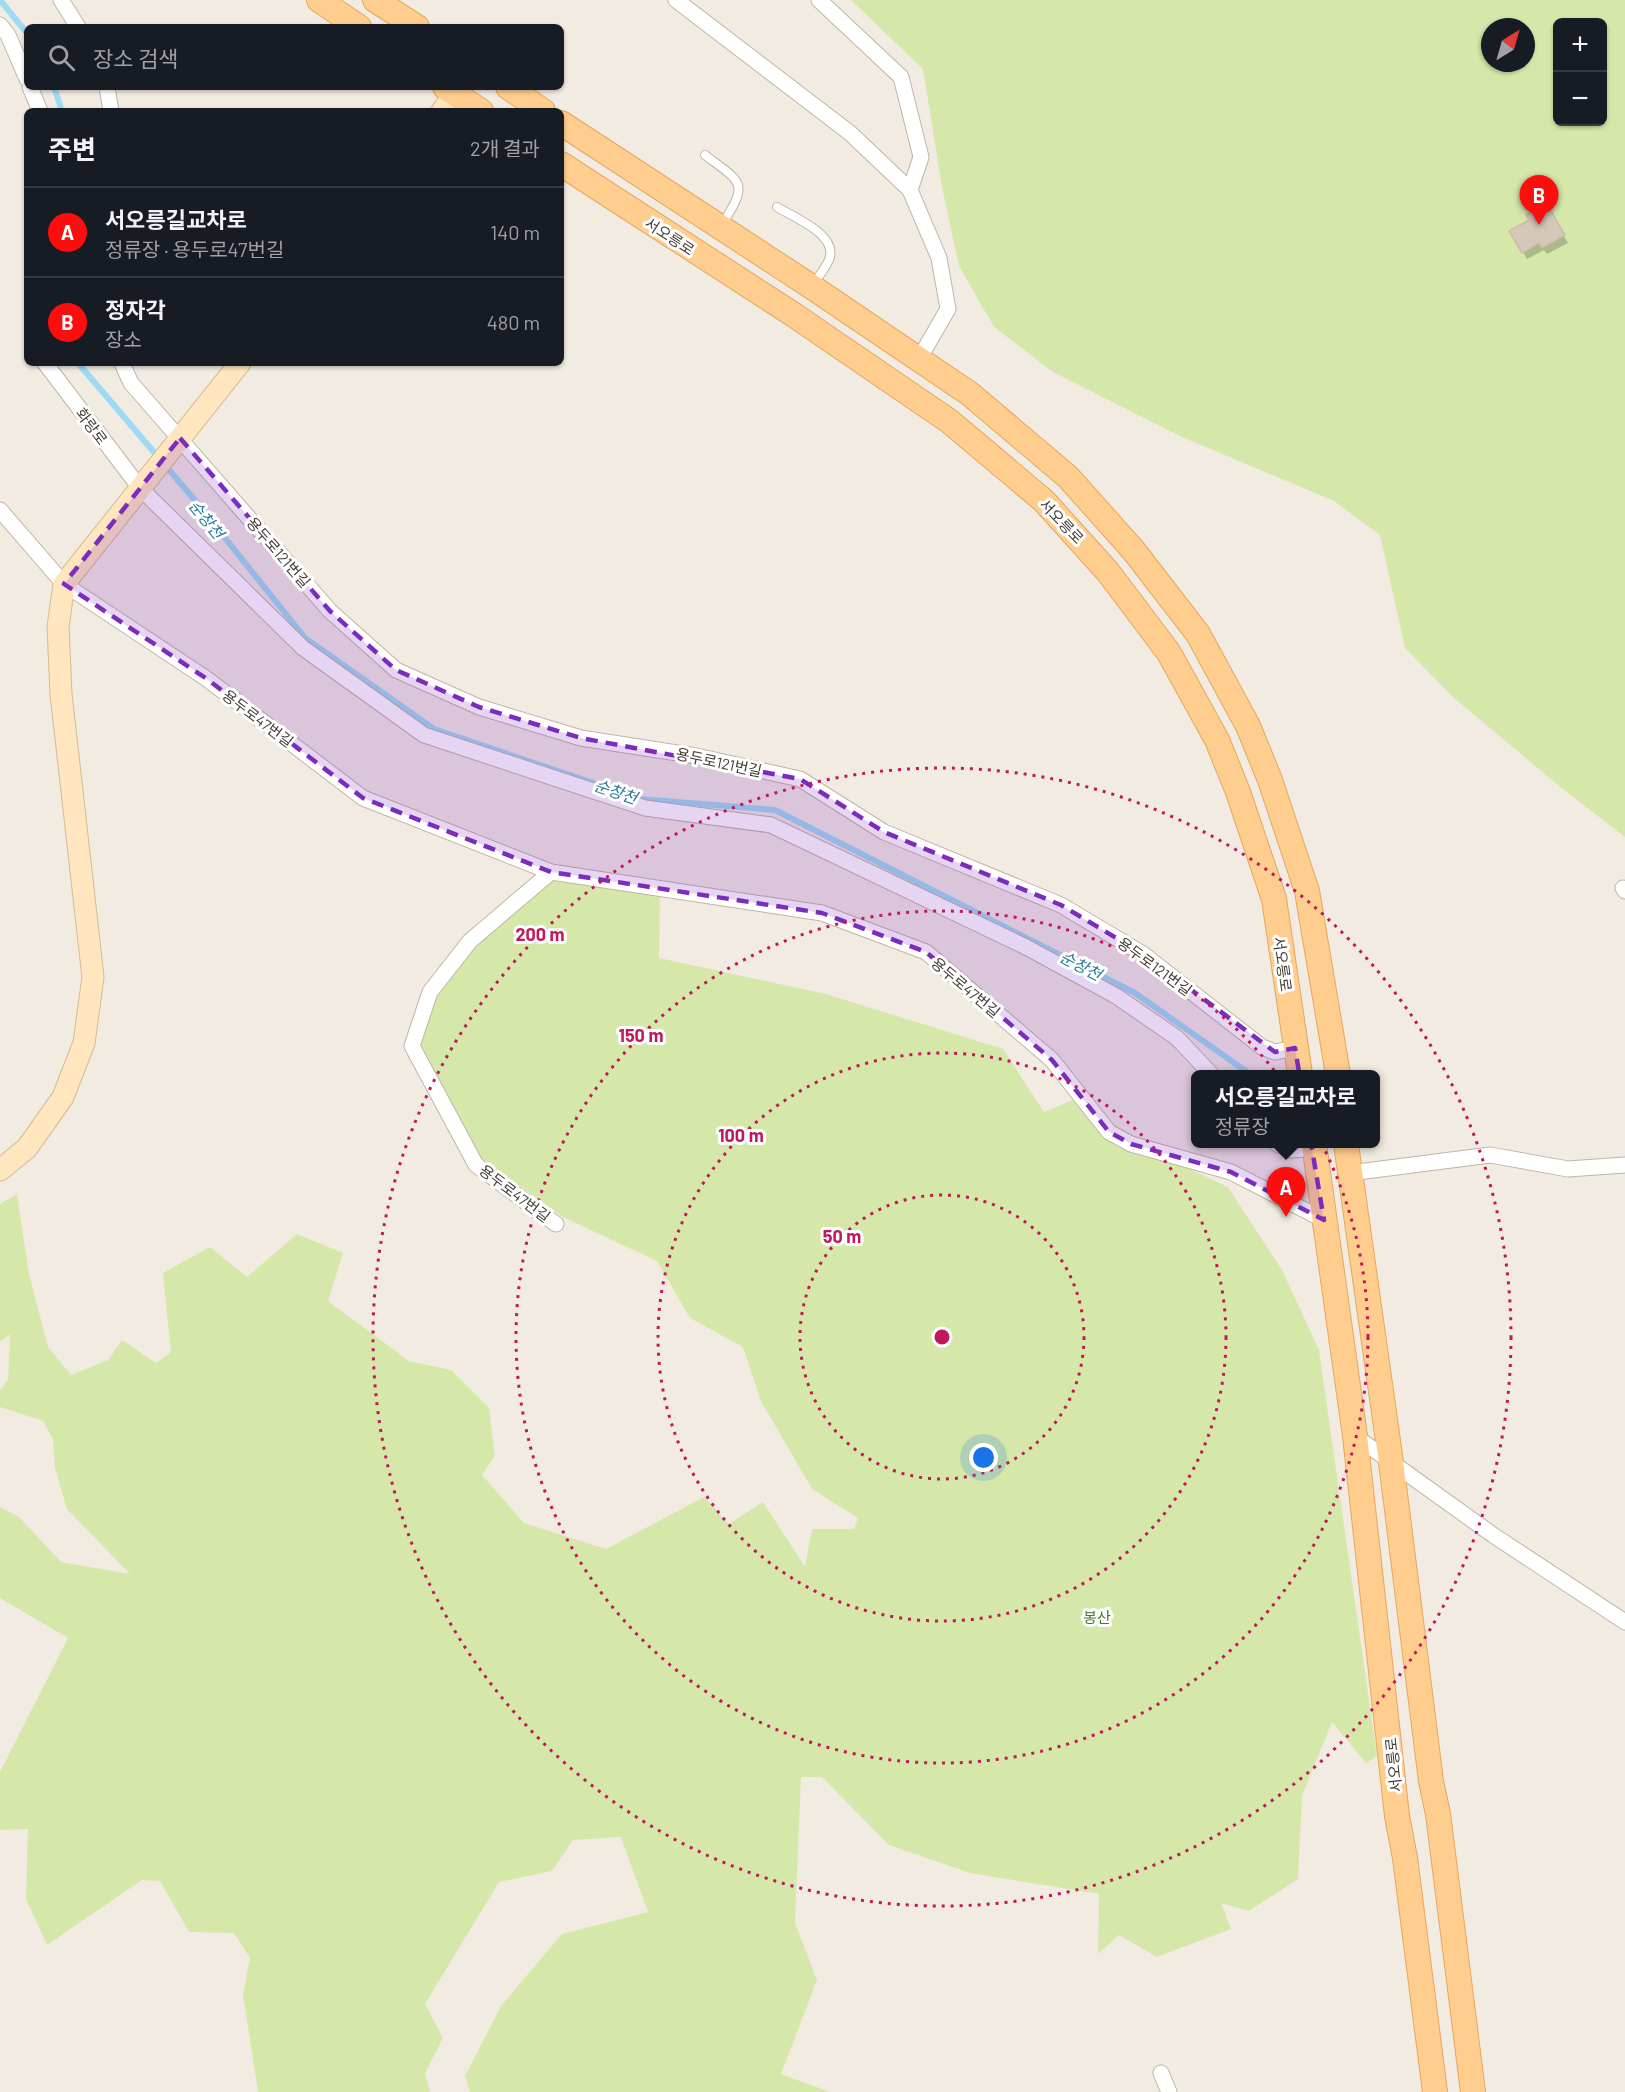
<!DOCTYPE html>
<html lang="ko">
<meta charset="utf-8">
<style>
:root{--surface:#171b24;--page:#20242c;--text:#f1f3f6;--muted:#9ea1a6;--line:#363941;--accent:#fe0d0e}
body{margin:0;font-family:Barlow,"Noto Sans KR",sans-serif;background:var(--page);color:var(--text)}
.controls{position:absolute;right:18px;top:18px;display:grid;overflow:hidden;border-radius:9px;box-shadow:0 2px 4px #0004}
.controls button{width:54px;height:54px;display:grid;place-items:center;padding:0;border:0;border-bottom:2px solid var(--line);background:var(--surface);color:var(--text);font:30px sans-serif}
.compass{position:absolute;left:1481px;top:18px;width:54px;height:54px;border-radius:50%;background:var(--surface);box-shadow:0 2px 4px #0004;rotate:37deg}
.you{position:absolute;left:984px;top:1458px;width:21px;height:21px;margin:-15px;border:4px solid #fff;border-radius:50%;background:#1a73e8;box-shadow:0 0 0 9px #1a73e833}
.badge{display:grid;place-items:center;width:39px;height:39px;border-radius:50%;background:var(--accent);color:#fff;font-size:20px;font-weight:700}
.pin{position:absolute;translate:-50% -50px;filter:drop-shadow(0 2px 3px #0008)}
.pin::after{content:'';position:absolute;top:32px;width:21px;height:18px;background:inherit;clip-path:polygon(0 0,100% 0,50% 100%)}
.popup{position:absolute;left:1191px;top:1070px;width:189px;height:78px;box-sizing:border-box;display:grid;place-content:center;border-radius:9px;background:var(--surface);filter:drop-shadow(0 2px 4px #0005);font-size:20px;white-space:nowrap;color:var(--muted)}
.popup b{font-size:22px;color:var(--text)}
.popup::after{content:'';position:absolute;left:50%;top:100%;margin-left:-12px;border:12px solid transparent;border-top-color:var(--surface)}
.list{margin:0;padding:0;list-style:none}
h2{display:flex;justify-content:space-between;align-items:center;height:78px;margin:0;padding:0 24px;font-size:26px}
h2 small{font-size:20px;font-weight:400;color:var(--muted)}
.list li{display:grid;grid-template-columns:39px 1fr auto;gap:18px;align-items:center;box-sizing:border-box;height:90px;padding:0 24px;border-top:2px solid var(--line)}
.list b{display:block;font-size:22px;white-space:nowrap}
.list p{margin:0;font-size:20px;white-space:nowrap;color:var(--muted)}
.list em{font-size:20px;font-style:normal;color:var(--muted)}
.icon{flex:none;width:33px;height:33px;fill:none;stroke:currentColor;stroke-width:2;stroke-linecap:round;stroke-linejoin:round}
.map{position:relative;flex:none;width:1625px;height:2092px;overflow:hidden}
.search{position:absolute;background:var(--surface);box-shadow:0 2px 4px #0004;left:24px;top:24px;width:540px;height:66px;display:flex;align-items:center;gap:15px;box-sizing:border-box;padding:0 21px;border-radius:9px;color:var(--muted);font-size:22px}
.panel{position:absolute;background:var(--surface);box-shadow:0 2px 4px #0004;left:24px;top:108px;width:540px;height:258px;border-radius:9px}
.map>svg:first-child{display:block}
.green{fill:#d5e8aa;fill-rule:evenodd}
.shadow{fill:#0003}
.lines{fill:none;stroke-linecap:round;stroke-linejoin:round}
.stream{stroke:#9cdbf1;stroke-width:6}
.building{fill:#d6c7bb;stroke:#cebbab;stroke-width:1.5}
.service-casing{stroke:#c0b4a8;stroke-width:10}
.minor-casing{stroke:#c0b4a8;stroke-width:17}
.secondary-casing{stroke:#d6ba93;stroke-width:23}
.primary-casing{stroke:#e5a75d;stroke-width:26}
.service{stroke:#fff;stroke-width:8}
.minor{stroke:#fff;stroke-width:15}
.secondary{stroke:#ffe6bf;stroke-width:21}
.primary{stroke:#ffcd8e;stroke-width:24}
.marked{fill:#7b2cbf;fill-opacity:0.2;stroke:#7b2cbf;stroke-width:4.5;stroke-dasharray:12 8;stroke-linejoin:round}
.ring{fill:none;stroke:#c2185b;stroke-width:3;stroke-dasharray:3 6}
.labels{text-anchor:middle;dominant-baseline:central;stroke-width:6;stroke-linejoin:round;paint-order:stroke}
.street-label{font-size:15px;fill:#433a33;stroke:#fff}
.park-label{font-size:15px;fill:#507526;stroke:#fff}
.water-label{font-size:16px;font-style:italic;fill:#277a98;stroke:#fff}
.centre{fill:#c2185b;stroke:#fff;stroke-width:3}
.ring-label{font-size:18px;text-anchor:middle;font-weight:bold;fill:#c2185b;stroke:#fff;stroke-width:6;stroke-linejoin:round;paint-order:stroke}
</style>
<div class="map">
<svg width="1625" height="2092" viewBox="0 0 1625 2092">
<rect width="100%" height="100%" fill="#f2ebe2"/>
<g class="green">
<path d="M851,0H1625V837L1564,790L1454,698L1405,648L1380,535L1334,501L1182,437L1053,372L994,327L959,266L942,187L923,69ZM1558,22H1602V122H1558ZM1490,27H1526V63H1490Z"/>
<path d="M552,879L660,897L659,958L826,994L1003,1049L1044,1112L1073,1100L1119,1148L1181,1165L1228,1187L1282,1270L1319,1350L1377,1756L1366,1763L1332,1722L1302,1796L1298,1879L1249,1911L1221,1903L1231,1929L1157,1957L1119,1935L1098,1954L1099,1894L970,1873L889,1845L822,1777H801L795,1923L817,1980L781,2074L830,2092H470L465,2076L501,2006L562,1934L648,1912L621,1837L573,1840L552,1871L499,1882L425,2004L443,2038L425,2073L430,2092H258L243,1995L250,1958L234,1933L189,1932L160,1881L142,1880L47,1945L26,1899L28,1829L0,1830V1772L68,1638L0,1598V1507L19,1517L61,1562L130,1574L67,1509L55,1468L53,1439L43,1421L0,1407V1390L8,1380L10,1334L0,1342V1204L17,1194L29,1274L48,1347L71,1375L108,1360L122,1340L156,1363L171,1352L163,1273L210,1247L247,1277L297,1234L343,1253L328,1301L409,1361L451,1370L489,1408L495,1456L482,1475L524,1523L606,1549L704,1497L729,1524L763,1502L805,1567L812,1529H854L858,1518L812,1489L761,1401L743,1347L690,1318L657,1261L563,1217L481,1158L421,1045L435,995L474,947Z"/>
</g>
<path class="shadow" d="M1546,206L1568,243L1547,254L1544,250L1527,259L1511,232L1531,221Z"/>
<g class="lines">
<g class="stream">
<path d="M0,0L27,33"/>
<path d="M54,87L62,111"/>
<path d="M78,363L193,498L305,638L434,729L611,789"/>
<path d="M640,799L775,810L1135,993L1250,1074"/>
</g>
</g>
<path class="building" d="M1547,204L1565,235L1542,248L1539,243L1522,253L1509,231L1529,220L1526,215Z"/>
<g class="lines">
<g class="service-casing">
<g id="service">
<path d="M705,155C742,183 749,182 723,223"/>
<path d="M777,207C795,218 839,235 829,260C825,268 819,276 814,284"/>
</g>
</g>
<g class="minor-casing">
<g id="minor">
<path d="M61,0L78,27"/>
<path d="M676,0L850,133L910,190"/>
<path d="M819,0L901,77L921,157L910,190L939,258L948,309L919,359"/>
<path d="M0,25L8,35L27,79"/>
<path d="M30,87L40,111"/>
<path d="M107,87L111,111"/>
<path d="M45,363L140,488L303,648L424,735L645,808L771,825L1026,947L1116,996L1177,1038L1211,1074"/>
<path d="M122,363L131,383L330,611L396,670L479,707L581,738L696,756L800,779L884,832L1061,905L1143,954L1262,1047L1275,1052L1295,1048"/>
<path d="M0,510L64,584L207,679L363,798L551,872L822,913L926,952L1052,1060L1109,1132L1131,1144L1231,1172L1324,1220"/>
<path d="M551,872L470,941L430,992L412,1046L476,1165L556,1224"/>
<path d="M1623,888L1625,891"/>
<path d="M1277,1144L1292,1150L1314,1148"/>
<path d="M1350,1173L1490,1155L1568,1169L1625,1165"/>
<path d="M1355,1436L1493,1535L1625,1622"/>
<path d="M1161,2073L1169,2092"/>
</g>
</g>
<g class="secondary-casing">
<g id="secondary">
<path d="M442,111L460,87"/>
<path d="M0,1170L27,1148L63,1097L84,1043L93,977L61,694L58,627L64,584L240,363"/>
</g>
</g>
<g class="primary-casing">
<g id="primary">
<path d="M319,0L359,27"/>
<path d="M375,0L417,27"/>
<path d="M445,87L481,111"/>
<path d="M508,87L543,111"/>
<path d="M561,123L812,287L970,394L1068,477L1134,551L1198,634L1248,726L1270,780L1307,891L1338,1074"/>
<path d="M561,164L794,315L949,421L1044,501L1108,572L1169,653L1217,740L1238,792L1274,899L1300,1074"/>
<path d="M1314,1144L1355,1436L1397,1816L1405,1858L1435,2092"/>
<path d="M1346,1144L1391,1462L1431,1781L1438,1814L1473,2092"/>
</g>
</g>
<use href="#service" class="service"/>
<use href="#minor" class="minor"/>
<use href="#secondary" class="secondary"/>
<use href="#primary" class="primary"/>
</g>
<path class="marked" d="M180,438L330,611L396,670L479,707L581,738L800,779L884,832L1061,905L1143,954L1275,1052L1295,1048L1324,1220L1231,1172L1131,1144L1109,1132L1052,1060L926,952L822,913L551,872L363,798L207,679L64,584Z"/>
<g class="ring">
<circle cx="942" cy="1337" r="142"/>
<circle cx="942" cy="1337" r="284"/>
<circle cx="942" cy="1337" r="426"/>
<circle cx="942" cy="1337" r="569"/>
</g>
<g class="labels">
<g class="street-label">
<text transform="translate(670 236) rotate(33)">서오릉로</text>
<text transform="translate(92 426) rotate(53)">화랑로</text>
<text transform="translate(1062 521) rotate(46)">서오릉로</text>
<text transform="translate(279 552) rotate(49)">용두로121번길</text>
<text transform="translate(258 718) rotate(37)">용두로47번길</text>
<text transform="translate(719 762) rotate(12)">용두로121번길</text>
<text transform="translate(1283 964) rotate(82)">서오릉로</text>
<text transform="translate(1155 966) rotate(36)">용두로121번길</text>
<text transform="translate(966 987) rotate(40)">용두로47번길</text>
<text transform="translate(515 1193) rotate(37)">용두로47번길</text>
<text transform="translate(1393 1765) rotate(-96)">서오릉로</text>
</g>
<g class="park-label">
<text x="1097" y="1617">봉산</text>
</g>
<g class="water-label">
<text transform="translate(207 519) rotate(51)">순창천</text>
<text transform="translate(616 791) rotate(19)">순창천</text>
<text transform="translate(1081 965) rotate(27)">순창천</text>
</g>
</g>
<circle cx="942" cy="1337" r="9" class="centre"/>
<g class="ring-label">
<text x="540" y="941">200 m</text>
<text x="641" y="1042">150 m</text>
<text x="741" y="1142">100 m</text>
<text x="842" y="1243">50 m</text>
</g>
</svg>
<div class="controls">
<button>+</button>
<button>−</button>
</div>
<svg class="compass" viewBox="-18 -18 36 36"><path d="M0-13l5 13h-10z" fill="#e53935"/><path d="M0 13l5-13h-10z" fill="#9ea1a6"/></svg>
<div class="you"></div>
<div class="pin badge" style="left:1286px;top:1217px">A</div>
<div class="popup"><b>서오릉길교차로</b>정류장</div>
<div class="pin badge" style="left:1539px;top:225px">B</div>
<div class="search"><svg class="icon" aria-label="search" viewBox="0 0 24 24"><circle cx="10" cy="10" r="6"/><path d="M15 15l6 6"/></svg>장소 검색</div>
<section class="panel">
<h2>주변<small>2개 결과</small></h2>
<ul class="list">
<li><span class="badge">A</span><div><b>서오릉길교차로</b><p>정류장 · 용두로47번길</p></div><em>140 m</em></li>
<li><span class="badge">B</span><div><b>정자각</b><p>장소</p></div><em>480 m</em></li>
</ul>
</section>
</div>
